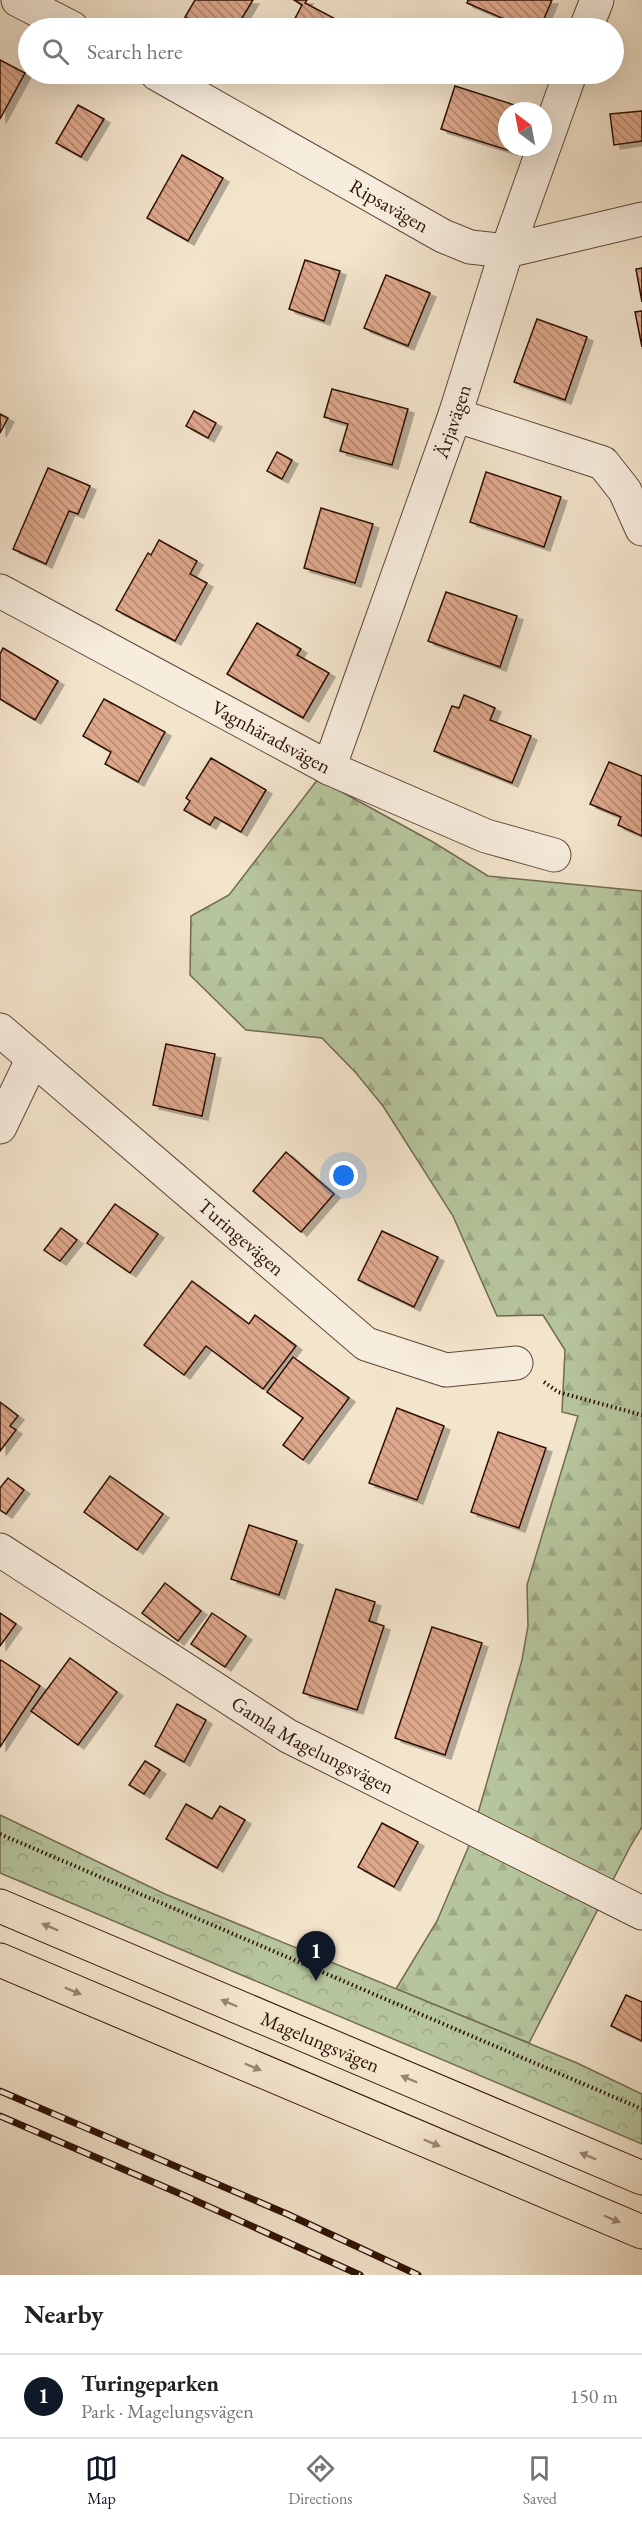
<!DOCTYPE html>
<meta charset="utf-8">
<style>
:root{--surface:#fff;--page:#f6f6f6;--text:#222;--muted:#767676;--line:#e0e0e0;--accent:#111827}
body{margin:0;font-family:"EB Garamond",serif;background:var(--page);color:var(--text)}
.compass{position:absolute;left:498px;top:102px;width:54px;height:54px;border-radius:50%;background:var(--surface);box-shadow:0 6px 24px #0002;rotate:328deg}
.you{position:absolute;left:344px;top:1176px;width:21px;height:21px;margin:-15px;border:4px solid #fff;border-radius:50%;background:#1a73e8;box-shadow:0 0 0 9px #1a73e833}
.badge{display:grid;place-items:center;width:39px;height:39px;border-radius:50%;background:var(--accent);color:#fff;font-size:20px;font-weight:700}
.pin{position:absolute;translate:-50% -50px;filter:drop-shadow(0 2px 3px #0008)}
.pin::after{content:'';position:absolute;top:32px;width:21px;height:18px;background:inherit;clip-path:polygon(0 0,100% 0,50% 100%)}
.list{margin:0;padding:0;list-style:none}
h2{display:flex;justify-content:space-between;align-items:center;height:78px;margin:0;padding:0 24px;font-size:26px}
h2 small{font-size:20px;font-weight:400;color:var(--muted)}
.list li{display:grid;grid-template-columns:39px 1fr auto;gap:18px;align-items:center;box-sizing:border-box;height:84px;padding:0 24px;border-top:2px solid var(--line)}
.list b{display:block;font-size:22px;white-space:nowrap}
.list p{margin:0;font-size:20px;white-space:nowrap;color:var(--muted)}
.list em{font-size:20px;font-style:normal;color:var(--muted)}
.icon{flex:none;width:33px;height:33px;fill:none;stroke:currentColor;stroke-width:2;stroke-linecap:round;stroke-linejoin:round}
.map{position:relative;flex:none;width:642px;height:2275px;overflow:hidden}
.search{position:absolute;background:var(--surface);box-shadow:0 6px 24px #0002;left:18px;right:18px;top:18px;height:66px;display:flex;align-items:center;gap:15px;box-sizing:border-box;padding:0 21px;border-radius:33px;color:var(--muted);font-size:22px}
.sheet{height:162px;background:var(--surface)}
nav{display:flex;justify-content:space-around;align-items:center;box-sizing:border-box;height:84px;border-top:2px solid var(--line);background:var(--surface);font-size:16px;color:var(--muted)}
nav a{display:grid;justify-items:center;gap:3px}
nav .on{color:var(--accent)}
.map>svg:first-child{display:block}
.forest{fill:url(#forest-firs);stroke:#726b50;stroke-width:1.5}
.park{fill:url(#park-crowns);stroke:#726b50;stroke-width:1.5}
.building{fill:url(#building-back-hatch);stroke:#2e1104;stroke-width:1.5;filter:url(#shadow)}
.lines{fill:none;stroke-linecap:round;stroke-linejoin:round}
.minor-casing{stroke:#5f4636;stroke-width:35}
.major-casing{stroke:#2e1104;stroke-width:35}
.path{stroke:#2e1104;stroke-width:4;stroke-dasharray:1.5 3;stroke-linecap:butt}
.minor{stroke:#f7edde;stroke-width:33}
.major{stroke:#f3e4cc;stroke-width:33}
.rail-casing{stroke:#2e1104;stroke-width:7}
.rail{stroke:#f7edde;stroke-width:4.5;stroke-dasharray:14;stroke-linecap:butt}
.oneway{fill:#9a8572}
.labels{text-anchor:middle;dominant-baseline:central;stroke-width:4.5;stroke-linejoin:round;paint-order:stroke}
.street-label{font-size:20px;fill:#2e1104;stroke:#f7edde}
</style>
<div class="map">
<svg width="642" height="2275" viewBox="0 0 642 2275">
<defs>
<pattern id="forest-firs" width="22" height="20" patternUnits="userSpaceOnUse" patternTransform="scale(1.5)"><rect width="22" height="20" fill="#b6c59c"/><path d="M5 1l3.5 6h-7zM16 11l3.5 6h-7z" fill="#9da885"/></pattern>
<pattern id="park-crowns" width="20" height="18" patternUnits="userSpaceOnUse" patternTransform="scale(1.5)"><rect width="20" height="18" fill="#b6c59c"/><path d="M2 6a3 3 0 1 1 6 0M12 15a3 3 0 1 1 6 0" fill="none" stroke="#9da885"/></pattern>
<pattern id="building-back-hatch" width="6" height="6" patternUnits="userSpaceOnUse" patternTransform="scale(1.5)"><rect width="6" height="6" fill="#dea88c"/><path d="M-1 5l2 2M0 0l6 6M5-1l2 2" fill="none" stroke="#b48770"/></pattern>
<filter id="shadow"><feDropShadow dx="6" dy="4" stdDeviation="0" flood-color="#0004"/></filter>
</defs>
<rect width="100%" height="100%" fill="#f3e4cc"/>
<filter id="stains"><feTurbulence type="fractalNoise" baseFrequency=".00333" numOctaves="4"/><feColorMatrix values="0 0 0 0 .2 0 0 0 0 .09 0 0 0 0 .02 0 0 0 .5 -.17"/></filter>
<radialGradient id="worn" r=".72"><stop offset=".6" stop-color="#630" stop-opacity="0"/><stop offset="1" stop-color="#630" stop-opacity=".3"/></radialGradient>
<path class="forest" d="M318,779L433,842L488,876L642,891V1827L631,1845L529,2043L396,1989L437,1921L468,1848L522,1660L528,1626L527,1585L578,1416L562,1412L565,1350L543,1315L497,1316L453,1216L383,1106L356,1073L322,1038L246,1030L190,975L191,916L229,895Z"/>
<path class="park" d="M0,1815L165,1894L577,2063L642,2094V2144L0,1873Z"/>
<g class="building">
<path d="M195,0H253L236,28H204L185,17Z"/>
<path d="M294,0H307L305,3L345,24L343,28H290L302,5Z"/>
<path d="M468,0H552L540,28H525L467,3Z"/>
<path d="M0,60L25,73L0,119Z"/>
<path d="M455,86L524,108L523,111H507V147H512L511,151L441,129Z"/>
<path d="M78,105L104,119L81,157L56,143Z"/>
<path d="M642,111V141L614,145L610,114Z"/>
<path d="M182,155L223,178L188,241L147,218Z"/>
<path d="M305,260L340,271L324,321L289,309Z"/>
<path d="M642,268V302L636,269Z"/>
<path d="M386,275L430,293L408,346L364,328Z"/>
<path d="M642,311V347L635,312Z"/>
<path d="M537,319L587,337L565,400L514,382Z"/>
<path d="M332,389L408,409L392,465L340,451L348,424L324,417Z"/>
<path d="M194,411L216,423L208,438L186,426Z"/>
<path d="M0,414L8,418L0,433Z"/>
<path d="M277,452L292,460L282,479L267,471Z"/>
<path d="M48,468L90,486L78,514L69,511L46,564L13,549Z"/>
<path d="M486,472L561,497L544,547L470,522Z"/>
<path d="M321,508L373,524L355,583L304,568Z"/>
<path d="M159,540L197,561L190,574L207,583L175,641L116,610L148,553L151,555Z"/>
<path d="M446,592L517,616L500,667L428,641Z"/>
<path d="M257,623L301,649L297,655L329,673L303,718L227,674Z"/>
<path d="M3,648L58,681L35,720L0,699V654Z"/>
<path d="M464,695L495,708L490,720L531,736L512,783L434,751L452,706L459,708Z"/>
<path d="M104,699L165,732L138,782L105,764L111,752L83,736Z"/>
<path d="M211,758L266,790L241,832L215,817L210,825L184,810L190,801L186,798Z"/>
<path d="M609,762L642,776V836L618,825L621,817L590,804Z"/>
<path d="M166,1044L215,1054L202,1116L153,1105Z"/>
<path d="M286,1152L334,1194L301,1232L253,1191Z"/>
<path d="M115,1204L158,1234L130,1273L87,1243Z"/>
<path d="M61,1228L77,1240L60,1261L44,1250Z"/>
<path d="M382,1231L438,1257L414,1307L358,1280Z"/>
<path d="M192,1281L249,1324L255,1315L296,1346L263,1389L206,1346L184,1375L144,1345Z"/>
<path d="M293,1357L349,1398L303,1460L283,1445L303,1418L267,1392Z"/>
<path d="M0,1402L18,1416L10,1426L16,1430L0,1451Z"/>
<path d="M397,1408L444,1426L417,1500L369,1483Z"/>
<path d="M498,1432L546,1448L519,1528L471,1512Z"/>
<path d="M110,1476L163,1514L137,1550L84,1512Z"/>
<path d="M8,1478L24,1490L6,1514L0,1510V1488Z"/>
<path d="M249,1525L297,1541L279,1595L231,1579Z"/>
<path d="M165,1583L201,1611L178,1641L142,1613Z"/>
<path d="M336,1589L375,1602L369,1621L384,1626L357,1710L303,1693Z"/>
<path d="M0,1613L16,1624L0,1646Z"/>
<path d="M212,1613L246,1636L225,1667L191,1644Z"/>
<path d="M432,1627L482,1643L445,1755L395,1738Z"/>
<path d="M70,1658L117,1692L78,1745L31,1711Z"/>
<path d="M1,1660L40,1686L0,1747V1662Z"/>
<path d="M177,1704L206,1720L184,1762L155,1746Z"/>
<path d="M145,1761L160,1770L144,1794L129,1785Z"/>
<path d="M186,1804L212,1819L220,1806L245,1820L217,1868L166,1839Z"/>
<path d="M382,1823L418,1842L394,1887L358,1867Z"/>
<path d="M626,1995L642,2002V2041L611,2026Z"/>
</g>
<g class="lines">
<g class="minor-casing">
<g id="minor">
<path d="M18,0L72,28"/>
<path d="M586,28L597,0"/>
<path id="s1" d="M157,74L443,236L470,247L507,251L642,219"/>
<path d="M455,415L603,463L625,491L642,529"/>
<path id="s2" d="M0,591L329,768L486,836L554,855"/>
<path id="s3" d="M329,768L455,415L503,262L570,74"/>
<path id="s4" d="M0,1030L366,1344L446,1370L516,1363"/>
<path d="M0,1127L33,1058"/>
<path id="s5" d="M0,1550L288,1736L642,1913"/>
</g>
</g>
<g class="major-casing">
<g id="major">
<path id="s6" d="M0,1906L642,2178"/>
<path d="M0,1960L642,2232"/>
</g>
</g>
<g class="path">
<path d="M544,1382L558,1392L642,1415"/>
<path d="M0,1834L642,2109"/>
</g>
<use href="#minor" class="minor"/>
<use href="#major" class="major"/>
<g class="rail-casing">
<g id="rail">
<path d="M0,2091L287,2214L418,2275"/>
<path d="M0,2116L183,2195L360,2275"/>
</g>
</g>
<use href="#rail" class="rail"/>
</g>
<defs><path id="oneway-solid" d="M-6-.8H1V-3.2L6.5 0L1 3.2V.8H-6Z" transform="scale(1.5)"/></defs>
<g class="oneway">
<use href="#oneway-solid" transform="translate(50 1927) rotate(-157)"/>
<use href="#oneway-solid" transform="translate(73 1991) rotate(23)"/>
<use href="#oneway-solid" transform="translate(229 2003) rotate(-157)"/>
<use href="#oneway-solid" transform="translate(253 2067) rotate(23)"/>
<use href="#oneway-solid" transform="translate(409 2079) rotate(-157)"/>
<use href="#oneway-solid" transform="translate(432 2143) rotate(23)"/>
<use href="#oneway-solid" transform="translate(588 2156) rotate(-157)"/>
<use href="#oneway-solid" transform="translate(612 2219) rotate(23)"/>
</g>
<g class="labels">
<g class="street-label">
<text stroke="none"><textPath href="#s1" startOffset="267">Ripsavägen</textPath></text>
<text stroke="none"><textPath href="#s3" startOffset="368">Ärjavägen</textPath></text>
<text stroke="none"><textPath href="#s2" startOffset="308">Vagnhäradsvägen</textPath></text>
<text stroke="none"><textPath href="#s4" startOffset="318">Turingevägen</textPath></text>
<text stroke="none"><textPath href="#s5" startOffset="369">Gamla Magelungsvägen</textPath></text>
<text stroke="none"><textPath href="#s6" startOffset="348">Magelungsvägen</textPath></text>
</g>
</g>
<rect width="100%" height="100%" filter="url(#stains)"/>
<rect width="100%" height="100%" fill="url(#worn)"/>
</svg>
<svg class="compass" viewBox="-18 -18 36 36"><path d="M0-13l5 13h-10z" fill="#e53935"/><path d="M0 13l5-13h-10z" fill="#767676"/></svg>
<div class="you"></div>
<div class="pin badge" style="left:316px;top:1981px">1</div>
<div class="search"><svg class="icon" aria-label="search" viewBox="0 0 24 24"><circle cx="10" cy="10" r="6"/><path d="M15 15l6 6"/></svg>Search here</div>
</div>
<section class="sheet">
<h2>Nearby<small></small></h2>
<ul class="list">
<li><span class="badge">1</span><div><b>Turingeparken</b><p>Park · Magelungsvägen</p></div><em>150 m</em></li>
</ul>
</section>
<nav>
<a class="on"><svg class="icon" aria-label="map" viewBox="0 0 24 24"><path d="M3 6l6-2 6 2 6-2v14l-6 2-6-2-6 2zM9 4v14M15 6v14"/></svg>Map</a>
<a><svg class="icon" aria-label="directions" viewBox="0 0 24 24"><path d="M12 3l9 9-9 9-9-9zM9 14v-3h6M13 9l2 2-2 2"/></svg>Directions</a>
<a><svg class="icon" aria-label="saved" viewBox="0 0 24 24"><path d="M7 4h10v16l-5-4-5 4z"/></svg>Saved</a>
</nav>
